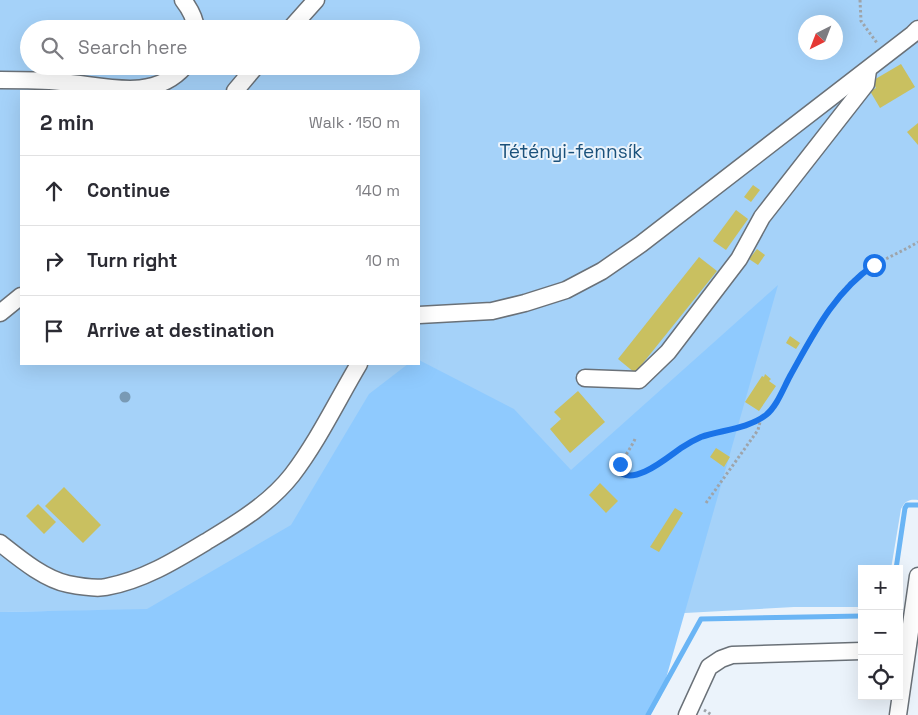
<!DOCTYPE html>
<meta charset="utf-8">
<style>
:root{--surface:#fff;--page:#f2f2f3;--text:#2b2b33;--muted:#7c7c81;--line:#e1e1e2}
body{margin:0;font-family:"Space Grotesk",sans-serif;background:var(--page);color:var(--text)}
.controls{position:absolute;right:15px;bottom:15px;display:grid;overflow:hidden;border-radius:0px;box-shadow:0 5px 20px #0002}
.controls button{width:45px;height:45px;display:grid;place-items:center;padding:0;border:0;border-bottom:1px solid var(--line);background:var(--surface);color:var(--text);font:25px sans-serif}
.compass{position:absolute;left:798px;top:15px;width:45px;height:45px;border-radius:50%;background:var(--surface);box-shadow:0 5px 20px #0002;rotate:222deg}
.stop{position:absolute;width:15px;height:15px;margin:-11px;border:4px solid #1a73e8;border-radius:50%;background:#fff}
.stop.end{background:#1a73e8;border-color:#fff;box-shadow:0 1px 5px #0008}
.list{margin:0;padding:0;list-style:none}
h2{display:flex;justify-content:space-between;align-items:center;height:65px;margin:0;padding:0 20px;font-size:21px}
h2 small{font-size:16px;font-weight:400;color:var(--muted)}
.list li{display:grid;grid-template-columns:32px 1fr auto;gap:15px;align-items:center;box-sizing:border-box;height:70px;padding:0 20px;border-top:1px solid var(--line)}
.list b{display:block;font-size:19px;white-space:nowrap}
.list em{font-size:16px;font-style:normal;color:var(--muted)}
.icon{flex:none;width:28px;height:28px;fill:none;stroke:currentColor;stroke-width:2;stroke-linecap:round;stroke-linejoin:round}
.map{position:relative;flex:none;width:918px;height:715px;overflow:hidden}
.search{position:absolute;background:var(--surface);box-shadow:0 5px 20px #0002;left:20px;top:20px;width:400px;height:55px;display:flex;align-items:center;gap:12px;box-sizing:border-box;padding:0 18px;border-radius:28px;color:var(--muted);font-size:19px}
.panel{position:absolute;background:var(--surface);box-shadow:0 5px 20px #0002;left:20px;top:90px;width:400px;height:275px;border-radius:0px}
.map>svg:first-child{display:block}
.green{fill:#a5d2f9;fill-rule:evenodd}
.forest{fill:#8fcafe}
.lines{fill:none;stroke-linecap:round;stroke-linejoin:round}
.stream{stroke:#6ab5f5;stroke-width:5}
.building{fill:#c9c060}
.minor-casing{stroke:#6a7178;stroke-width:19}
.path{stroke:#9ea4aa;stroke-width:3;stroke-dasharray:2.5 2.5;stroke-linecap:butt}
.minor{stroke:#fff;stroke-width:16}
.tree{fill:#799ab5}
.route{stroke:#1a73e8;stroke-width:6}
.labels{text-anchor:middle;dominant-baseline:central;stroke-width:4;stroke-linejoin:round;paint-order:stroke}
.park-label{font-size:19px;fill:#1b517b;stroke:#ebf3fb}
</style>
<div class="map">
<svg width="918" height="715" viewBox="0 0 918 715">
<rect width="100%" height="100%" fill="#ebf3fb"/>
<path class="green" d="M0,0H918V500C909,499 905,501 901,509L891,569H862V607H794L685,613L157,604L147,610L0,612ZM806,22H836V52H806ZM29,29H411V66H29ZM21,91H419V364H21Z"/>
<path class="forest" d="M778,285L661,696L650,715H0V612L147,609L291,525L369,394L408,364H419V360L514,409L571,470Z"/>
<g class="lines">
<g class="stream">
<path d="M896,569L905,508L907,505H918"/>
<path d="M648,715L701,619L862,616"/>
</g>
</g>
<g class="building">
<path d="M901,64L915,87L880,108L870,91L876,88L872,81Z"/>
<path d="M918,123V145L907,132Z"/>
<path d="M753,185L760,190L751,202L744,197Z"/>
<path d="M736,210L748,219L726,250L713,241Z"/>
<path d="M757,249L765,255L758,265L749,259Z"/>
<path d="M699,257L717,271L635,373L618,359Z"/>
<path d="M790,336L800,343L796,349L786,343Z"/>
<path d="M765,374L771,379L769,381L776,386L759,411L745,402L762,376L764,377Z"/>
<path d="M578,391L605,422L570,453L550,429L561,419L554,412Z"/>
<path d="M716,448L730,457L724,467L710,457Z"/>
<path d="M600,483L618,501L606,513L589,495Z"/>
<path d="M64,487L101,525L83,543L45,506Z"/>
<path d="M38,504L56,522L44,534L26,516Z"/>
<path d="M675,508L683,513L659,552L650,547Z"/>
</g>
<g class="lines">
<g class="minor-casing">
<g id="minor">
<path d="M183,0C190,9 195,18 196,29"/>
<path d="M290,29L316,0"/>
<path d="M0,80C20,80 41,80 61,82C103,85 153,103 185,66"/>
<path d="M235,91L256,66"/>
<path d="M0,313L21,296"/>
<path d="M419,315L492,311L525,303L566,290L602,271L641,244L913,34L918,29"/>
<path d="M585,378L639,380L668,352L739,259L762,217L866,84L868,70"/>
<path d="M0,543C19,558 44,579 68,584C78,586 95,589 106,587C144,580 176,560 209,540C239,522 270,503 292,475C318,441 337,401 359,364"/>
<path d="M687,715L709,667L721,659L732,655L862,651"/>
<path d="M898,715L918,576"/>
</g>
</g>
<g class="path">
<path d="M860,0L861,21L877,43"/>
<path d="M635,439C630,450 622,459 618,470C632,487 667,457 681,448C687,444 694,440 701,437C721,429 748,429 766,415C779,405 792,372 801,357C816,330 834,295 858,276C876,262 898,254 918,242"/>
<path d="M706,503L758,430L761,418"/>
<path d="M704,710L712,715"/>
</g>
<use href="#minor" class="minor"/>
</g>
<circle class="tree" cx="125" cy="397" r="5.5"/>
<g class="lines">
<path class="route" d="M620,464L618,470C632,488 668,457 681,448C687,444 694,440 701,437C721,430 748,429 766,415C777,406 783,389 790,376C813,335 834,292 874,265"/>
</g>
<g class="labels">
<g class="park-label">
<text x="571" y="151">Tétényi-fennsík</text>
</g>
</g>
</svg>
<div class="controls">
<button>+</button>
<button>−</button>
<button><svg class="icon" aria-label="locate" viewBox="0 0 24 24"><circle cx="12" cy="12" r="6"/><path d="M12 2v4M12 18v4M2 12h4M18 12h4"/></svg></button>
</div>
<svg class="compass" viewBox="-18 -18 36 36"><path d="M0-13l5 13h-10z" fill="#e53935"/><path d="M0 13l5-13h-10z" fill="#7c7c81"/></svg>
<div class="stop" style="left:874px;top:265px"></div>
<div class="stop end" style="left:620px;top:464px"></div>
<div class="search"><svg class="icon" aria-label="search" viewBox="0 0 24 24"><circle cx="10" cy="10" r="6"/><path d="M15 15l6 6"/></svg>Search here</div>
<section class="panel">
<h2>2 min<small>Walk · 150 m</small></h2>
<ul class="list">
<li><svg class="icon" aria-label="ahead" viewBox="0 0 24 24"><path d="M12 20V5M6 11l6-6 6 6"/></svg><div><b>Continue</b></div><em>140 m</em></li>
<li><svg class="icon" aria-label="right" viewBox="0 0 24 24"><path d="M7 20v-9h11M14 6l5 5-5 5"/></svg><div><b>Turn right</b></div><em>10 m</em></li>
<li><svg class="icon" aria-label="arrive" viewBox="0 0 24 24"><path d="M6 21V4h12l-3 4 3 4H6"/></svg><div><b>Arrive at destination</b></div></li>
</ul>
</section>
</div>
